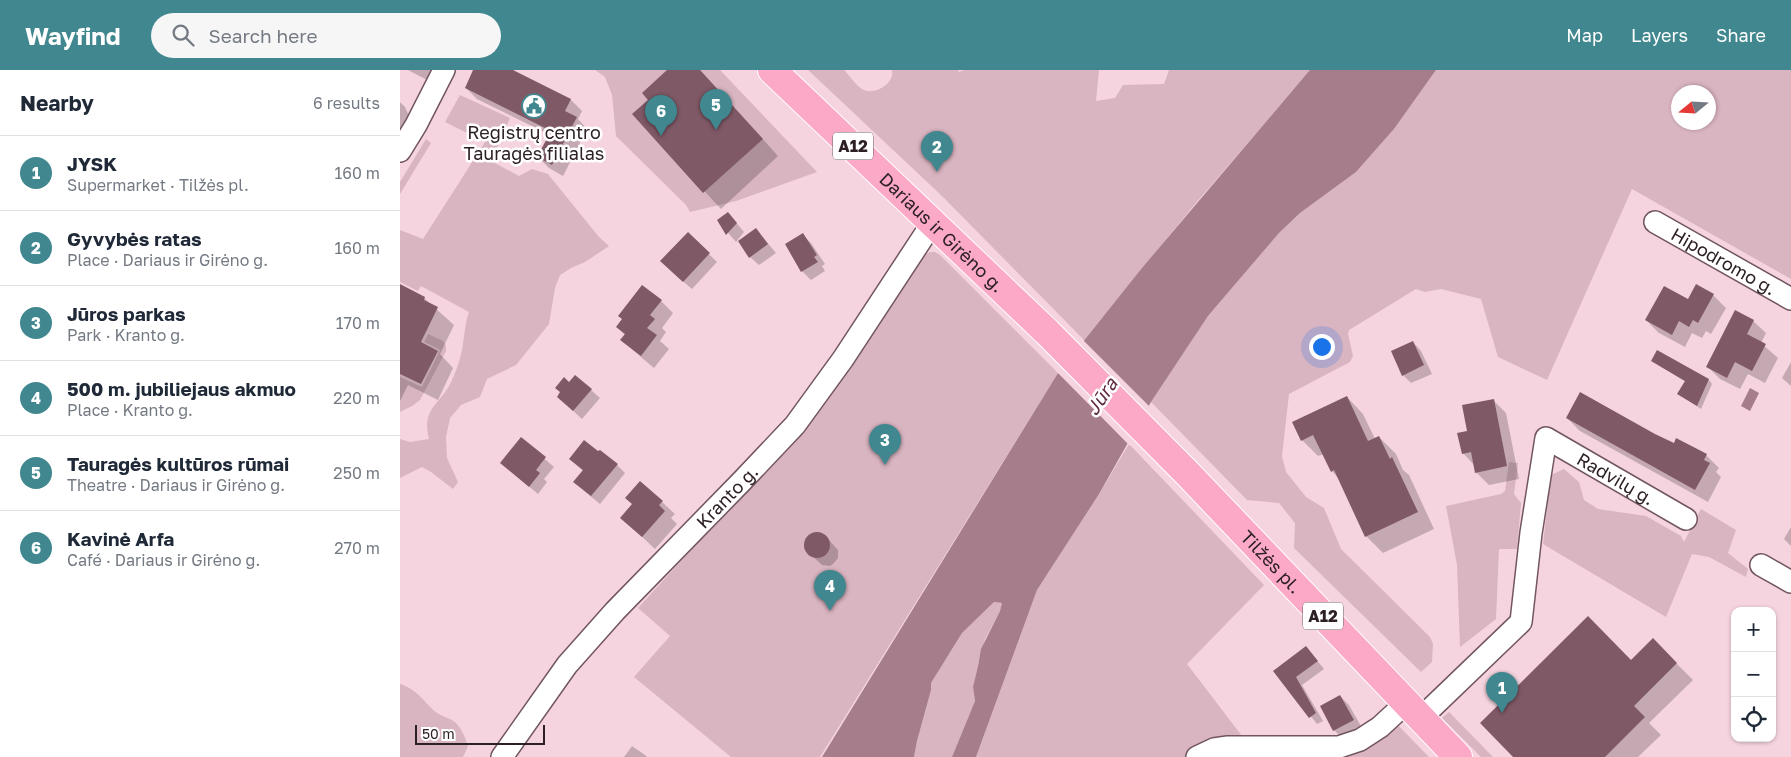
<!DOCTYPE html>
<meta charset="utf-8">
<style>
:root{--surface:#fff;--page:#f6f6f7;--text:#1f2937;--muted:#747a83;--line:#e0e1e3;--accent:#40878f}
body{margin:0;font-family:"Golos Text",sans-serif;background:var(--page);color:var(--text)}
.controls{position:absolute;right:15px;bottom:15px;display:grid;overflow:hidden;border-radius:10px;box-shadow:0 1px 4px #0004}
.controls button{width:45px;height:45px;display:grid;place-items:center;padding:0;border:0;border-bottom:1px solid var(--line);background:var(--surface);color:var(--text);font:25px sans-serif}
.compass{position:absolute;left:1271px;top:15px;width:45px;height:45px;border-radius:50%;background:var(--surface);box-shadow:0 1px 4px #0004;rotate:252deg}
.scale{position:absolute;left:15px;bottom:12px;width:130px;box-sizing:border-box;padding-left:5px;border:2px solid #2c2025;border-top:0;font-size:14px;line-height:18px;white-space:nowrap;color:#2c2025;-webkit-text-stroke:4px #fff;paint-order:stroke}
.you{position:absolute;left:921px;top:276px;width:18px;height:18px;margin:-12px;border:4px solid #fff;border-radius:50%;background:#1a73e8;box-shadow:0 0 0 8px #1a73e833}
.badge{display:grid;place-items:center;width:32px;height:32px;border-radius:50%;background:var(--accent);color:#fff;font-size:16px;font-weight:700}
.pin{position:absolute;translate:-50% -41px;filter:drop-shadow(0 1px 2px #0008)}
.pin::after{content:'';position:absolute;top:26px;width:18px;height:15px;background:inherit;clip-path:polygon(0 0,100% 0,50% 100%)}
.list{margin:0;padding:0;list-style:none}
h2{display:flex;justify-content:space-between;align-items:center;height:65px;margin:0;padding:0 20px;font-size:21px}
h2 small{font-size:16px;font-weight:400;color:var(--muted)}
.list li{display:grid;grid-template-columns:32px 1fr auto;gap:15px;align-items:center;box-sizing:border-box;height:75px;padding:0 20px;border-top:1px solid var(--line)}
.list b{display:block;font-size:19px;white-space:nowrap}
.list p{margin:0;font-size:16px;white-space:nowrap;color:var(--muted)}
.list em{font-size:16px;font-style:normal;color:var(--muted)}
.icon{flex:none;width:28px;height:28px;fill:none;stroke:currentColor;stroke-width:2;stroke-linecap:round;stroke-linejoin:round}
.map{position:relative;flex:none;width:1391px;height:687px;overflow:hidden}
header{display:flex;align-items:center;gap:30px;box-sizing:border-box;height:70px;padding:0 25px;background:var(--accent);color:#fff}
header strong{font-size:24px}
nav{display:flex;gap:28px;margin-inline-start:auto;font-size:18px}
.search{width:350px;height:45px;background:var(--page);display:flex;align-items:center;gap:12px;box-sizing:border-box;padding:0 18px;border-radius:28px;color:var(--muted);font-size:19px}
main{display:flex}
aside{flex:1;background:var(--surface)}
.map>svg:first-child{display:block}
.green{fill:#d9b4c1;fill-rule:evenodd}
.water{fill:#a57d8b}
.pier{fill:#f5d4e0}
.shadow{fill:#0003}
.building{fill:#805967}
.lines{fill:none;stroke-linecap:round;stroke-linejoin:round}
.minor-casing{stroke:#71555f;stroke-width:24}
.highway-casing{stroke:#fff;stroke-width:30}
.minor{stroke:#fff;stroke-width:21}
.highway{stroke:#fca8c7;stroke-width:28}
.labels{text-anchor:middle;dominant-baseline:central;stroke-width:5;stroke-linejoin:round;paint-order:stroke}
.shield{fill:#fff;stroke:#6b6366;stroke-width:1}
.shield-label{font-size:16px;font-weight:bold;fill:#2c2025}
.poi-label{font-size:18px;fill:#2c2025;stroke:#fff}
.street-label{font-size:18px;fill:#2c2025;stroke:#fff}
.water-label{font-size:19px;font-style:italic;fill:#612b42;stroke:#fff}
</style>
<header>
<strong>Wayfind</strong>
<div class="search"><svg class="icon" aria-label="search" viewBox="0 0 24 24"><circle cx="10" cy="10" r="6"/><path d="M15 15l6 6"/></svg>Search here</div>
<nav><a>Map</a><a>Layers</a><a>Share</a></nav>
</header>
<main>
<aside>
<h2>Nearby<small>6 results</small></h2>
<ul class="list">
<li><span class="badge">1</span><div><b>JYSK</b><p>Supermarket · Tilžės pl.</p></div><em>160 m</em></li>
<li><span class="badge">2</span><div><b>Gyvybės ratas</b><p>Place · Dariaus ir Girėno g.</p></div><em>160 m</em></li>
<li><span class="badge">3</span><div><b>Jūros parkas</b><p>Park · Kranto g.</p></div><em>170 m</em></li>
<li><span class="badge">4</span><div><b>500 m. jubiliejaus akmuo</b><p>Place · Kranto g.</p></div><em>220 m</em></li>
<li><span class="badge">5</span><div><b>Tauragės kultūros rūmai</b><p>Theatre · Dariaus ir Girėno g.</p></div><em>250 m</em></li>
<li><span class="badge">6</span><div><b>Kavinė Arfa</b><p>Café · Dariaus ir Girėno g.</p></div><em>270 m</em></li>
</ul>
</aside>
<div class="map">
<svg width="1391" height="687" viewBox="0 0 1391 687">
<rect width="100%" height="100%" fill="#f5d4e0"/>
<g class="green">
<path d="M195,0H320L417,102L336,131L290,142L286,135L216,66L212,25L205,7Z"/>
<path d="M408,0H444C450,6 457,17 464,20C476,25 495,13 492,0H558L559,2L564,0H699L696,31L715,28L723,15L764,14L769,0H911L795,134L684,270L542,126Z"/>
<path d="M1036,0H1391V209L1232,119L1147,310L1098,287L1081,229L1041,219L1025,222L1016,219L949,260L948,264L953,286L950,292L889,324L882,386L886,402L906,427L924,438L941,479L1030,567L1033,574L1032,592L1021,602L894,478L895,453L879,433L847,430L751,332L808,246L879,163L900,143L956,102L994,59ZM1278,22H1308V52H1278Z"/>
<path d="M60,25L110,48L91,91L119,106L132,99L148,104L199,167L209,176L185,192L171,198L160,205L155,218L149,254L116,295L87,309L80,327L61,335L50,348L46,367L47,388L58,412L53,419L31,402L22,397L0,408V369L10,372L29,369C21,337 41,335 52,310C57,299 62,285 63,273C65,262 65,253 69,242L21,216L18,221L0,212V160L23,169L85,72L45,52Z"/>
<path d="M26,69L31,73L0,124V112Z"/>
<path d="M530,182H535L540,185L658,303L420,687H331L234,607L270,566L238,538L413,346L521,187Z"/>
<path d="M28,264L43,271L46,276V281L20,330L12,336L0,342V307L22,317L40,280L24,272Z"/>
<path d="M729,374L864,515L787,594L842,666L933,670L946,667L983,640L1029,687H576L637,520L699,424Z"/>
<path d="M1109,392L1118,393L1114,424L1121,433L1117,479H1099L1096,549L1060,577L1057,495L1046,436L1101,424L1105,421Z"/>
<path d="M1164,399L1179,412L1184,430L1198,439L1246,446L1281,466L1284,472L1301,439L1336,460L1328,483L1348,499L1346,507L1309,487L1292,484L1266,547L1153,480L1143,474L1151,405Z"/>
<path d="M594,532L602,533L600,541L585,569L579,589L578,596L573,617L575,631L552,687H514L517,671L531,620V613L562,563Z"/>
<path d="M0,614C19,620 23,632 37,643C43,647 50,648 55,652C62,659 65,667 68,676L63,687H0Z"/>
<path d="M1049,642L1093,687H1081L1042,648Z"/>
</g>
<g class="water">
<path d="M910,0H1036L994,59L956,102L900,143L879,163L808,246L751,332L699,424L637,520L576,687H552L575,631L573,617L578,596L581,579L600,541L602,533L594,532L562,563L531,613V620L517,671L514,687H422L658,303L742,198Z"/>
<path d="M1350,318L1359,323L1350,341L1341,336Z"/>
</g>
<path class="pier" d="M682,269L751,338L730,376L656,301Z"/>
<g class="shadow">
<path d="M8,0H32L27,10Z"/>
<path d="M75,0H111L171,30L182,41L178,49L187,59L163,106L149,98L138,87L150,65L77,29L66,18Z"/>
<path d="M269,0H300L378,86L321,139L233,44L249,30Z"/>
<path d="M0,32L5,37L10,48L3,60H0Z"/>
<path d="M328,143L344,162L336,172L318,151Z"/>
<path d="M356,159L376,183L359,195L350,187Z"/>
<path d="M288,164L317,192L292,219L270,200Z"/>
<path d="M403,165L411,173L425,194L422,196L425,201L411,210L402,201Z"/>
<path d="M0,216L24,228L54,255L40,284L53,298L38,330L8,315L0,331Z"/>
<path d="M1313,225L1326,238L1311,264L1306,261L1302,268L1292,263L1285,277L1259,263L1246,250L1289,231Z"/>
<path d="M261,231L273,243L262,258L266,262L260,271L269,279L254,298L235,282L222,270L225,265L217,257L223,250Z"/>
<path d="M1353,251L1366,263L1361,273L1378,288L1365,313L1348,304L1340,319L1320,309L1308,297Z"/>
<path d="M1013,272L1021,281L1032,304L1011,313L1003,305Z"/>
<path d="M1252,291L1309,310L1312,314L1301,339L1279,324L1286,312Z"/>
<path d="M1391,292V316L1382,308Z"/>
<path d="M169,314L191,320L200,328L182,349L167,335Z"/>
<path d="M947,327L963,344L975,369L979,367L996,384L1003,400L1009,405L1034,459L983,483L966,466L939,409L932,401L924,384L918,386L902,370Z"/>
<path d="M1093,330L1106,343L1119,409L1089,415L1076,402L1075,396L1063,383L1069,362Z"/>
<path d="M1167,348L1274,375L1306,385L1319,398L1316,402L1321,407L1308,432L1180,361Z"/>
<path d="M122,369L154,397L144,409L147,412L138,424L101,393Z"/>
<path d="M170,389L217,395L225,403L200,434L183,420V401Z"/>
<path d="M262,432L275,444L271,448L277,454L255,479L222,448Z"/>
<path d="M1391,457V476L1384,469Z"/>
<path d="M420,463L427,468L438,480V488L433,494L430,496L422,495L407,481L405,473L406,469L412,464Z"/>
<path d="M1253,570L1293,610L1249,653L1261,665L1238,687H1115L1231,591Z"/>
<path d="M906,577L924,599L902,615L923,651L917,654L875,601Z"/>
<path d="M940,626L949,635L962,658L943,669L934,660L921,637Z"/>
<path d="M232,676L245,685L247,687H224Z"/>
</g>
<g class="building">
<path d="M73,0H113L171,29L165,41L177,47L152,95L137,87L151,61L65,18Z"/>
<path d="M267,0H300L363,69L303,123L232,44L248,30L242,23Z"/>
<path d="M328,142L337,153L326,165L317,150Z"/>
<path d="M356,158L368,174L349,188L338,171Z"/>
<path d="M288,162L310,183L283,212L260,191Z"/>
<path d="M403,163L417,185L414,187L418,192L401,202L385,174Z"/>
<path d="M0,214L25,227L24,230L38,237L21,272L38,281L21,314L0,304Z"/>
<path d="M1296,214L1314,224L1298,253L1293,250L1289,257L1279,251L1272,265L1245,250L1264,216L1288,229Z"/>
<path d="M242,215L262,230L250,245L255,249L247,258L257,265L241,286L220,270L225,264L216,257L222,249L218,246Z"/>
<path d="M1335,240L1354,250L1347,264L1366,274L1352,301L1335,292L1327,308L1306,297Z"/>
<path d="M1013,271L1024,295L1002,306L991,281Z"/>
<path d="M1257,280L1309,309L1297,336L1277,324L1285,311L1251,291Z"/>
<path d="M175,305L192,319L173,341L157,327L160,322L155,318L164,307L169,312Z"/>
<path d="M1180,322L1255,364L1274,373L1276,368L1307,384L1304,390L1310,393L1295,420L1166,348Z"/>
<path d="M947,326L968,371L979,366L990,389L992,387L1018,442L965,467L934,400L931,402L913,365L901,371L892,352Z"/>
<path d="M1094,329L1107,396L1075,403L1071,382L1062,384L1057,363L1067,361L1062,335Z"/>
<path d="M121,367L146,387L136,400L140,403L129,417L100,393Z"/>
<path d="M184,370L198,381L200,380L218,394L191,426L173,412L183,400L169,389Z"/>
<path d="M240,411L263,431L259,435L265,441L242,467L220,448L232,434L225,428Z"/>
<circle cx="417" cy="475" r="13"/>
<path d="M1188,546L1231,590L1253,568L1277,593L1234,636L1245,647L1205,687H1113L1080,653Z"/>
<path d="M906,576L918,591L896,607L916,643L909,648L873,601Z"/>
<path d="M940,625L954,650L933,661L920,636Z"/>
</g>
<g class="lines">
<g class="minor-casing">
<g id="minor">
<path d="M0,81L16,55L44,0"/>
<path id="s1" d="M1255,152L1391,229"/>
<path d="M1361,495L1391,512"/>
<path id="s2" d="M1021,648L1121,552L1131,463L1146,368L1286,449"/>
<path id="s3" d="M102,687L167,595L215,541L342,411L395,355L443,289L533,152"/>
<path d="M797,687L814,679L828,677H939L960,670L980,657L1006,633"/>
</g>
</g>
<g class="highway-casing">
<g id="highway">
<path id="s4" d="M372,0L647,262L788,404L1058,687"/>
</g>
</g>
<use href="#minor" class="minor"/>
<use href="#highway" class="highway"/>
</g>
<defs>
<g id="civic-ring" transform="scale(1.25)"><circle r="9.5" fill="#fff" stroke="#40878f" stroke-width="1.5"/><path d="M-.6-6.5H3V-4.5H.6V-3L4-1V1h2V6H-6V1h2V-1L-.6-3ZM-1.2 2.5V6h2.4V2.5Z" fill="#40878f"/></g>
</defs>
<g fill-rule="evenodd">
<use href="#civic-ring" x="134" y="36"/>
</g>
<g class="labels">
<g class="shield">
<rect x="433" y="62.5" width="40" height="27" rx="4"/>
<rect x="903" y="532.5" width="40" height="27" rx="4"/>
</g>
<g class="shield-label">
<text x="453" y="76">A12</text>
<text x="923" y="546">A12</text>
</g>
<g class="poi-label">
<text x="134" y="62">Registrų centro<tspan x="134" dy="21">Tauragės filialas</tspan></text>
</g>
<g class="street-label">
<text stroke="none"><textPath href="#s4" startOffset="235">Dariaus ir Girėno g.</textPath></text>
<text stroke="none"><textPath href="#s1" startOffset="79">Hipodromo g.</textPath></text>
<text stroke="none"><textPath href="#s2" startOffset="405">Radvilų g.</textPath></text>
<text stroke="none"><textPath href="#s3" startOffset="345">Kranto g.</textPath></text>
<text stroke="none"><textPath href="#s4" startOffset="701">Tilžės pl.</textPath></text>
</g>
<g class="water-label">
<text transform="translate(701 326) rotate(-56)">Jūra</text>
</g>
</g>
</svg>
<div class="controls">
<button>+</button>
<button>−</button>
<button><svg class="icon" aria-label="locate" viewBox="0 0 24 24"><circle cx="12" cy="12" r="6"/><path d="M12 2v4M12 18v4M2 12h4M18 12h4"/></svg></button>
</div>
<svg class="compass" viewBox="-18 -18 36 36"><path d="M0-13l5 13h-10z" fill="#e53935"/><path d="M0 13l5-13h-10z" fill="#747a83"/></svg>
<div class="scale">50 m</div>
<div class="you"></div>
<div class="pin badge" style="left:1102px;top:643px">1</div>
<div class="pin badge" style="left:537px;top:102px">2</div>
<div class="pin badge" style="left:485px;top:395px">3</div>
<div class="pin badge" style="left:430px;top:541px">4</div>
<div class="pin badge" style="left:316px;top:60px">5</div>
<div class="pin badge" style="left:261px;top:66px">6</div>
</div>
</main>
